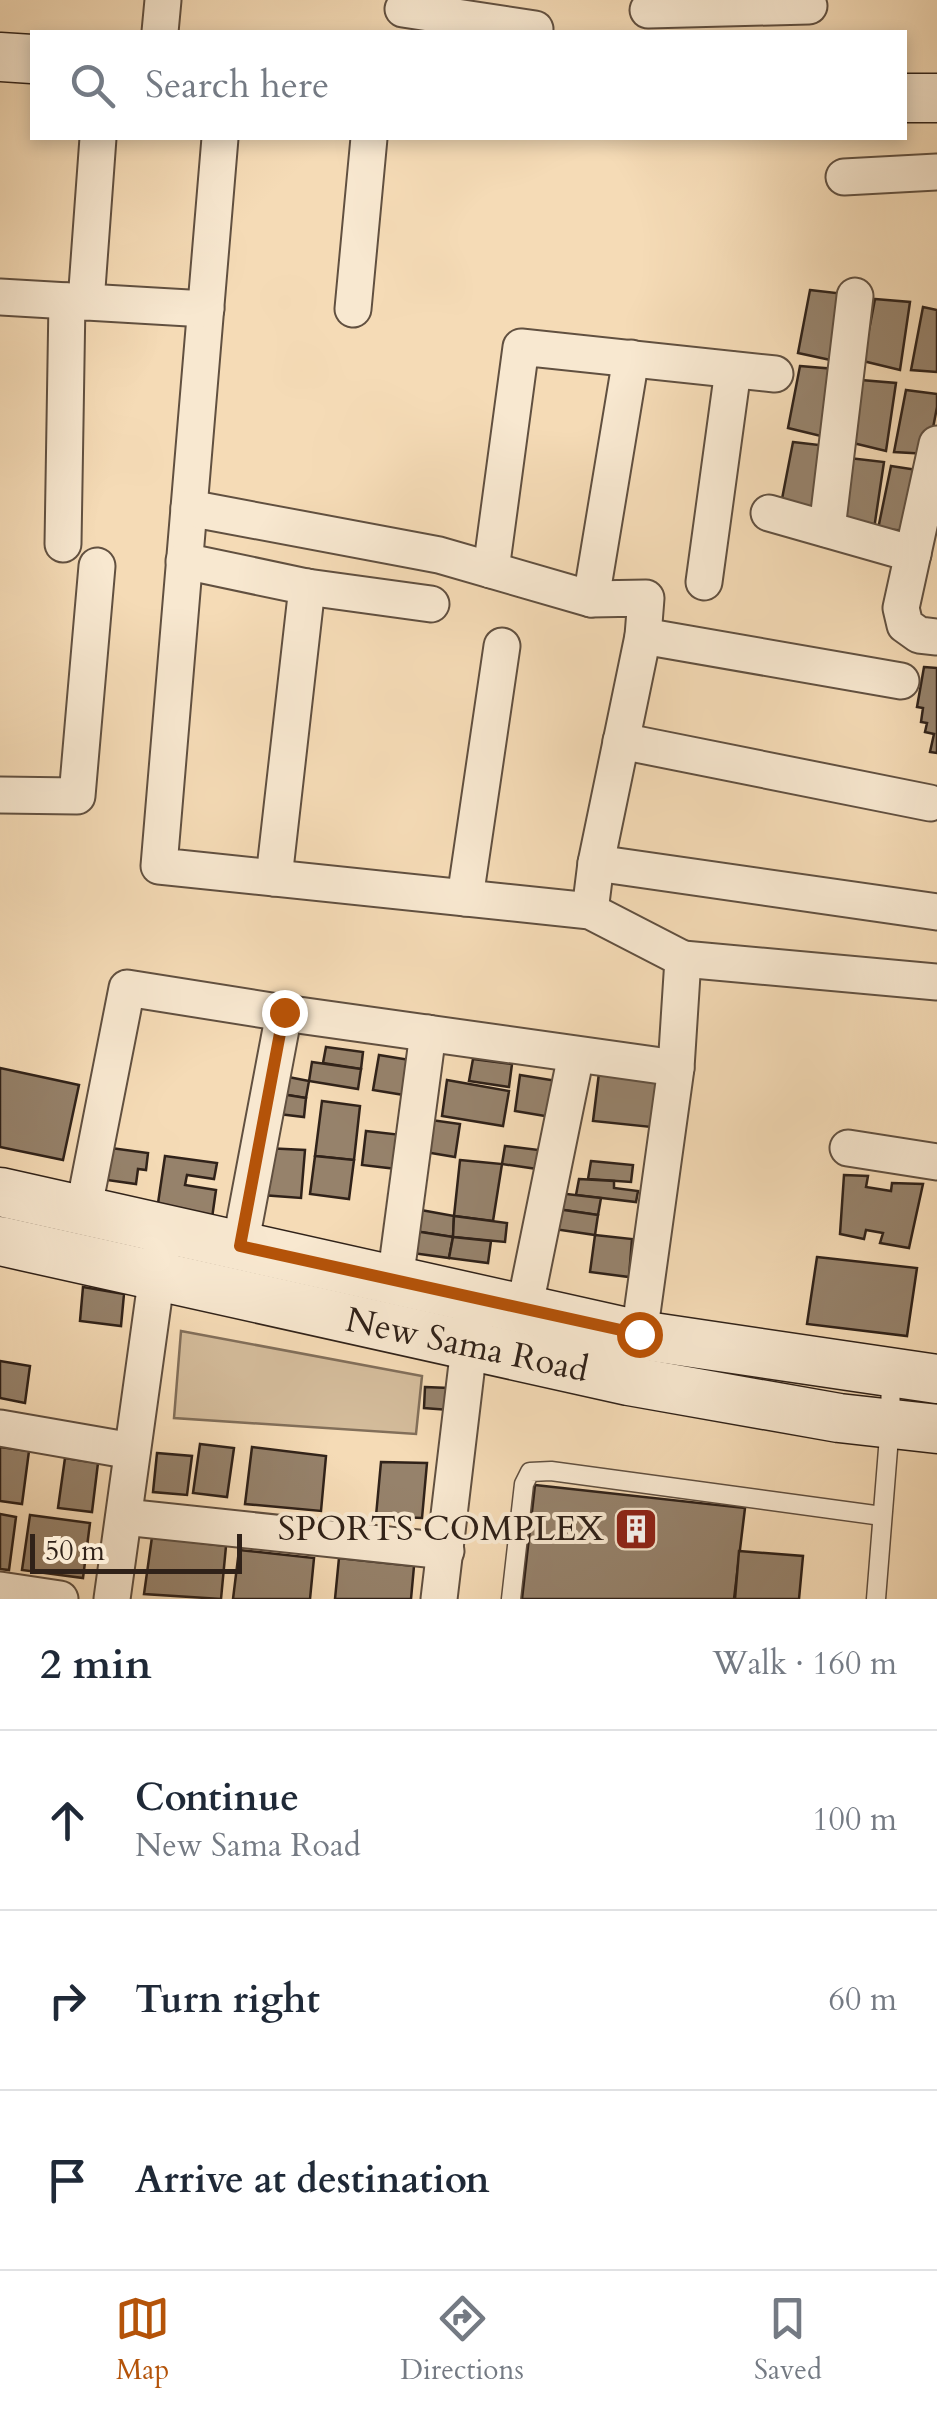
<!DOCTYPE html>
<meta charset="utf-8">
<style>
:root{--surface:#fff;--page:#f2f2f3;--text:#1f2937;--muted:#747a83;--line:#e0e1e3;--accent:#b45309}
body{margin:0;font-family:Cardo,serif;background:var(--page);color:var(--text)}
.scale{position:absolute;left:30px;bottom:25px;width:212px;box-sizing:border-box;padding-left:10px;border:5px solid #302219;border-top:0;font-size:28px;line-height:35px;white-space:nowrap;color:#302219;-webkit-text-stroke:8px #f8e8d0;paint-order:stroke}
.stop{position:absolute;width:30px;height:30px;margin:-22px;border:8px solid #b45309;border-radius:50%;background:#fff}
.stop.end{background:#b45309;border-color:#fff;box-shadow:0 2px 10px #0008}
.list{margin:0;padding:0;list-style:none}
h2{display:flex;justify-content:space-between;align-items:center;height:130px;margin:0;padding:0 40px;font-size:42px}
h2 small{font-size:32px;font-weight:400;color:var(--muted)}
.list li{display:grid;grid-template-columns:65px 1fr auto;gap:30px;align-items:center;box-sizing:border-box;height:180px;padding:0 40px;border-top:2px solid var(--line)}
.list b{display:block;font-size:38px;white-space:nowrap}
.list p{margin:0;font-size:32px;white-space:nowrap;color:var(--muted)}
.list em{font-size:32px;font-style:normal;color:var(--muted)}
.icon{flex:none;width:55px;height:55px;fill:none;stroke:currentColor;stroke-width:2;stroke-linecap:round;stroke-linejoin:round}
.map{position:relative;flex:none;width:937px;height:1599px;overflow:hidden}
.search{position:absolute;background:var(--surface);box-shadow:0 5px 15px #0003;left:30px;right:30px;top:30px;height:110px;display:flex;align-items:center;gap:25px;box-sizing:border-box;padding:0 35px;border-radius:0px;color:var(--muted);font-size:38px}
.sheet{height:670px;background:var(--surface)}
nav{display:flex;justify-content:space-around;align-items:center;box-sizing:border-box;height:140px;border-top:2px solid var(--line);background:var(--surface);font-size:28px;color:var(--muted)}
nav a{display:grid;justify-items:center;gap:5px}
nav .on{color:var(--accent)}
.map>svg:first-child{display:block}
.green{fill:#d4bc9b;stroke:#826f5a;stroke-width:2.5}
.building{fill:#96826b;stroke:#302219;stroke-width:2.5}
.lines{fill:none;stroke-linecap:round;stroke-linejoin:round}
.lane-casing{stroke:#615040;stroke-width:21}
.street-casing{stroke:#615040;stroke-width:39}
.secondary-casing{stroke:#302219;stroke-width:51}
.lane{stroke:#f8e8d0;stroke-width:18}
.street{stroke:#f8e8d0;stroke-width:35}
.secondary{stroke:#f8e8d0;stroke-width:48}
.route{stroke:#b45309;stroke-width:12}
.labels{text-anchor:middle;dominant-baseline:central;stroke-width:8;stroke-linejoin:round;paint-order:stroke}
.street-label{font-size:35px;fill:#302219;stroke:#f8e8d0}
.poi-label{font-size:35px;fill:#302219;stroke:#f8e8d0;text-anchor:end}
</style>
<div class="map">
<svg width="937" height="1599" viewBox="0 0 937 1599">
<rect width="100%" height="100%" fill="#f5dbb6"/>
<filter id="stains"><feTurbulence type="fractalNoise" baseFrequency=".002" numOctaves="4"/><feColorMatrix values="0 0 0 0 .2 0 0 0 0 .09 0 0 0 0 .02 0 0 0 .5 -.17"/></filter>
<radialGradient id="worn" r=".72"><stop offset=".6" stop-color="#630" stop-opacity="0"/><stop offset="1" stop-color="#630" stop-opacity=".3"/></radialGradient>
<path class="green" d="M181,1331L422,1376L416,1434L174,1418Z"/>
<g class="building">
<path d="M810,290L845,294L835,361L798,353Z"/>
<path d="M875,299L910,302L900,370L863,361Z"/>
<path d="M923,307L937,310V372L911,370Z"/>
<path d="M800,366L835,369L825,437L788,428Z"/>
<path d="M861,380L896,383L886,451L849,442Z"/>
<path d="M906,390L937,394V407L928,454L894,452Z"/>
<path d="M793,442L828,446L819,513L781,504Z"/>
<path d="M849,458L884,462L874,529L837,520Z"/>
<path d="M891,466L924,471L912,531L878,529Z"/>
<path d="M924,667L937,668V753L930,752L934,734L925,732L927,723L921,722L923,708L917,707Z"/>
<path d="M326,1047L363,1052L361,1069L323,1063Z"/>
<path d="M379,1055L416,1061L410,1096L373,1090Z"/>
<path d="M473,1059L512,1064L509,1087L469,1081Z"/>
<path d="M312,1062L361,1069L358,1089L309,1081Z"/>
<path d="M0,1068L79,1085L63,1160L0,1147Z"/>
<path d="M599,1073L657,1082L651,1127L593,1121Z"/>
<path d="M278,1075L309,1081L306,1098L275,1093Z"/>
<path d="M520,1075L557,1081L551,1117L515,1111Z"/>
<path d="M447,1080L509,1091L503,1126L442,1116Z"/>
<path d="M275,1093L306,1098L304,1117L270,1113Z"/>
<path d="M322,1101L360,1106L354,1160L315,1156Z"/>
<path d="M424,1119L460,1124L455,1157L419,1151Z"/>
<path d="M366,1131L402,1135L397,1169L362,1165Z"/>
<path d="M505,1146L547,1151L544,1170L502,1164Z"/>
<path d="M111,1148L148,1153L146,1170L138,1169L136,1184L107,1180Z"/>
<path d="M265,1148L305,1150L301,1198L262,1195Z"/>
<path d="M165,1156L217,1163L214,1179L187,1175L185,1185L216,1190L212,1218L157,1210Z"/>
<path d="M315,1156L354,1160L349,1199L310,1194Z"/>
<path d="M460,1160L502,1164L493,1221L454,1216Z"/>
<path d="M591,1161L633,1165L631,1182L588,1179Z"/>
<path d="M844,1175L868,1176L866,1187L891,1191L892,1183L923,1184L909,1248L880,1243L883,1233L866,1230L864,1239L840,1234Z"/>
<path d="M579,1179L614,1181V1188L638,1191L636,1202L576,1195Z"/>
<path d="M558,1193L601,1198L598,1215L557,1209Z"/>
<path d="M410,1208L454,1216L453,1237L408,1230Z"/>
<path d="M557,1209L598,1215L595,1235L554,1229Z"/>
<path d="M454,1216L507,1223L505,1242L453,1237Z"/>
<path d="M408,1230L453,1237L449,1258L405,1252Z"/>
<path d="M595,1235L632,1239L629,1277L590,1272Z"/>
<path d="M453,1237L491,1241L488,1263L449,1258Z"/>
<path d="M817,1257L917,1268L907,1336L807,1324Z"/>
<path d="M83,1287L124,1294L121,1326L80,1321Z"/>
<path d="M0,1361L30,1366L25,1403L0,1398Z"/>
<path d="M425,1387L449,1388V1410L424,1408Z"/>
<path d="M200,1444L234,1448L227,1497L193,1493Z"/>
<path d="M0,1447L29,1451L22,1504L0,1501Z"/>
<path d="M252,1447L326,1456L321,1511L245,1504Z"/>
<path d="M157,1453L192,1456L187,1495L153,1492Z"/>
<path d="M65,1458L98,1463L92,1512L58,1508Z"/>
<path d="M381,1462L427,1463L422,1518L376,1516Z"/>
<path d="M535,1485L745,1508L734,1599H522Z"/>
<path d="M0,1514L16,1517L9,1570L0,1569Z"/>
<path d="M30,1515L90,1523L83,1578L22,1570Z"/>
<path d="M152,1537L226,1546L221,1599L144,1594Z"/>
<path d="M239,1550L314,1558L310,1599H233Z"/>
<path d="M739,1551L803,1556L799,1599H735Z"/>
<path d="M339,1558L414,1566L411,1599H335Z"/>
</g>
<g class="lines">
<g class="lane-casing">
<g id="lane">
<path d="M511,1599L524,1484L530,1472L551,1471L882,1516"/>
<path d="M876,1599L890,1424L891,1373"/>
</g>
</g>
<g class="street-casing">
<g id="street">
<path d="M403,9L535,29"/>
<path d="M648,10L809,6"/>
<path d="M160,32L163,0"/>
<path d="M220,138L159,866L590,911L683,959L676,1068L639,1335"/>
<path d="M844,177L937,172"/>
<path d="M0,297L206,309"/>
<path d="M86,302L98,138"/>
<path d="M353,309L369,138"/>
<path d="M937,444L901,608L905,625L919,635L937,637"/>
<path d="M189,508L439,555L591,599L646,598L643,636L596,863L590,911"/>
<path d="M769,513L913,554"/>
<path d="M827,529L855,296"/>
<path d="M63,544L67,301"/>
<path d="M184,561L307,587L431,604"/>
<path d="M491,570L521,347L775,374"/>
<path d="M704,582L733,370"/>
<path d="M591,599L631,358"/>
<path d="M643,636L901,681"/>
<path d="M621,741L930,803"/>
<path d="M0,795L77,796L97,566"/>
<path d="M596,863L937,912"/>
<path d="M274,878L307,587"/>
<path d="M465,898L502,646"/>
<path d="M683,959L937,982"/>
<path d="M848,1148L937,1162"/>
<path d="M83,1212L127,988L284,1013L676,1068"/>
<path d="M240,1246L284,1013"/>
<path d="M395,1281L428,1033"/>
<path d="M524,1310L576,1055"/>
<path d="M0,1428L132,1451"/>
<path d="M124,1517L446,1551"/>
<path d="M0,1590L60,1599"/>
<path d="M112,1599L160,1253"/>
<path d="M439,1599L472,1322"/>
</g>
</g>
<g class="secondary-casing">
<g id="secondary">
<path d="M0,57L32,59"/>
<path d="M904,98H937"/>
<path d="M0,1192L639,1335L937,1379"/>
<path d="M0,1241L629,1381L839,1418L937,1429"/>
</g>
</g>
<use href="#lane" class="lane"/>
<use href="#street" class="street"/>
<use href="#secondary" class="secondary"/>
</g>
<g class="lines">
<path class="route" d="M284,1012L240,1246L639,1334"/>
</g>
<defs>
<g id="building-square" transform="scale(2.25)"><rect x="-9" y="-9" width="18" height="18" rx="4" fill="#8f2418" stroke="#f8e8d0"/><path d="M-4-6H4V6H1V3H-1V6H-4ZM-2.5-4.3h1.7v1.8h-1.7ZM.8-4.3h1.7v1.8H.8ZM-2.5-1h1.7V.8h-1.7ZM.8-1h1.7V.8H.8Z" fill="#fff"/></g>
</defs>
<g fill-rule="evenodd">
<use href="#building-square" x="636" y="1529"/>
</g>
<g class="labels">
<g class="street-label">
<text transform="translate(467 1345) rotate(12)">New Sama Road</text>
</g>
<g class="poi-label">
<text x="604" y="1529">SPORTS COMPLEX</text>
</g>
</g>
<rect width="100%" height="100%" filter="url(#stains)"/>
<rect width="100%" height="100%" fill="url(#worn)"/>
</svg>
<div class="scale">50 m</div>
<div class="stop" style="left:639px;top:1334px"></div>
<div class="stop end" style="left:284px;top:1012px"></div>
<div class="search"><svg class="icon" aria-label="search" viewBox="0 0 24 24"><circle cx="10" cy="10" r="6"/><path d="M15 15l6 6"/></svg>Search here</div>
</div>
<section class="sheet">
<h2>2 min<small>Walk · 160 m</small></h2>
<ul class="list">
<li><svg class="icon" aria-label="ahead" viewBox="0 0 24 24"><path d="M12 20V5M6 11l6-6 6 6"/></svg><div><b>Continue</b><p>New Sama Road</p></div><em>100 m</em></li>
<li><svg class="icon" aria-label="right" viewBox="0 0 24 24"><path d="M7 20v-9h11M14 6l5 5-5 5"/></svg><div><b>Turn right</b></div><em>60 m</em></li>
<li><svg class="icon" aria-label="arrive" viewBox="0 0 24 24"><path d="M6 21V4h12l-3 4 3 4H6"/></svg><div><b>Arrive at destination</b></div></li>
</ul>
</section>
<nav>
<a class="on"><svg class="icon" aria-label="map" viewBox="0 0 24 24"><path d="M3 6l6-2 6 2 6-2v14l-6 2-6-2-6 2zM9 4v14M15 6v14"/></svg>Map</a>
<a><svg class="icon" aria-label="directions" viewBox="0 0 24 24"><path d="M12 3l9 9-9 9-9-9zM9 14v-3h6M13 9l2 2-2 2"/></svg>Directions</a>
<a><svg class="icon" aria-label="saved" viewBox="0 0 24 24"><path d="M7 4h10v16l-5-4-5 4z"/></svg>Saved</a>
</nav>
